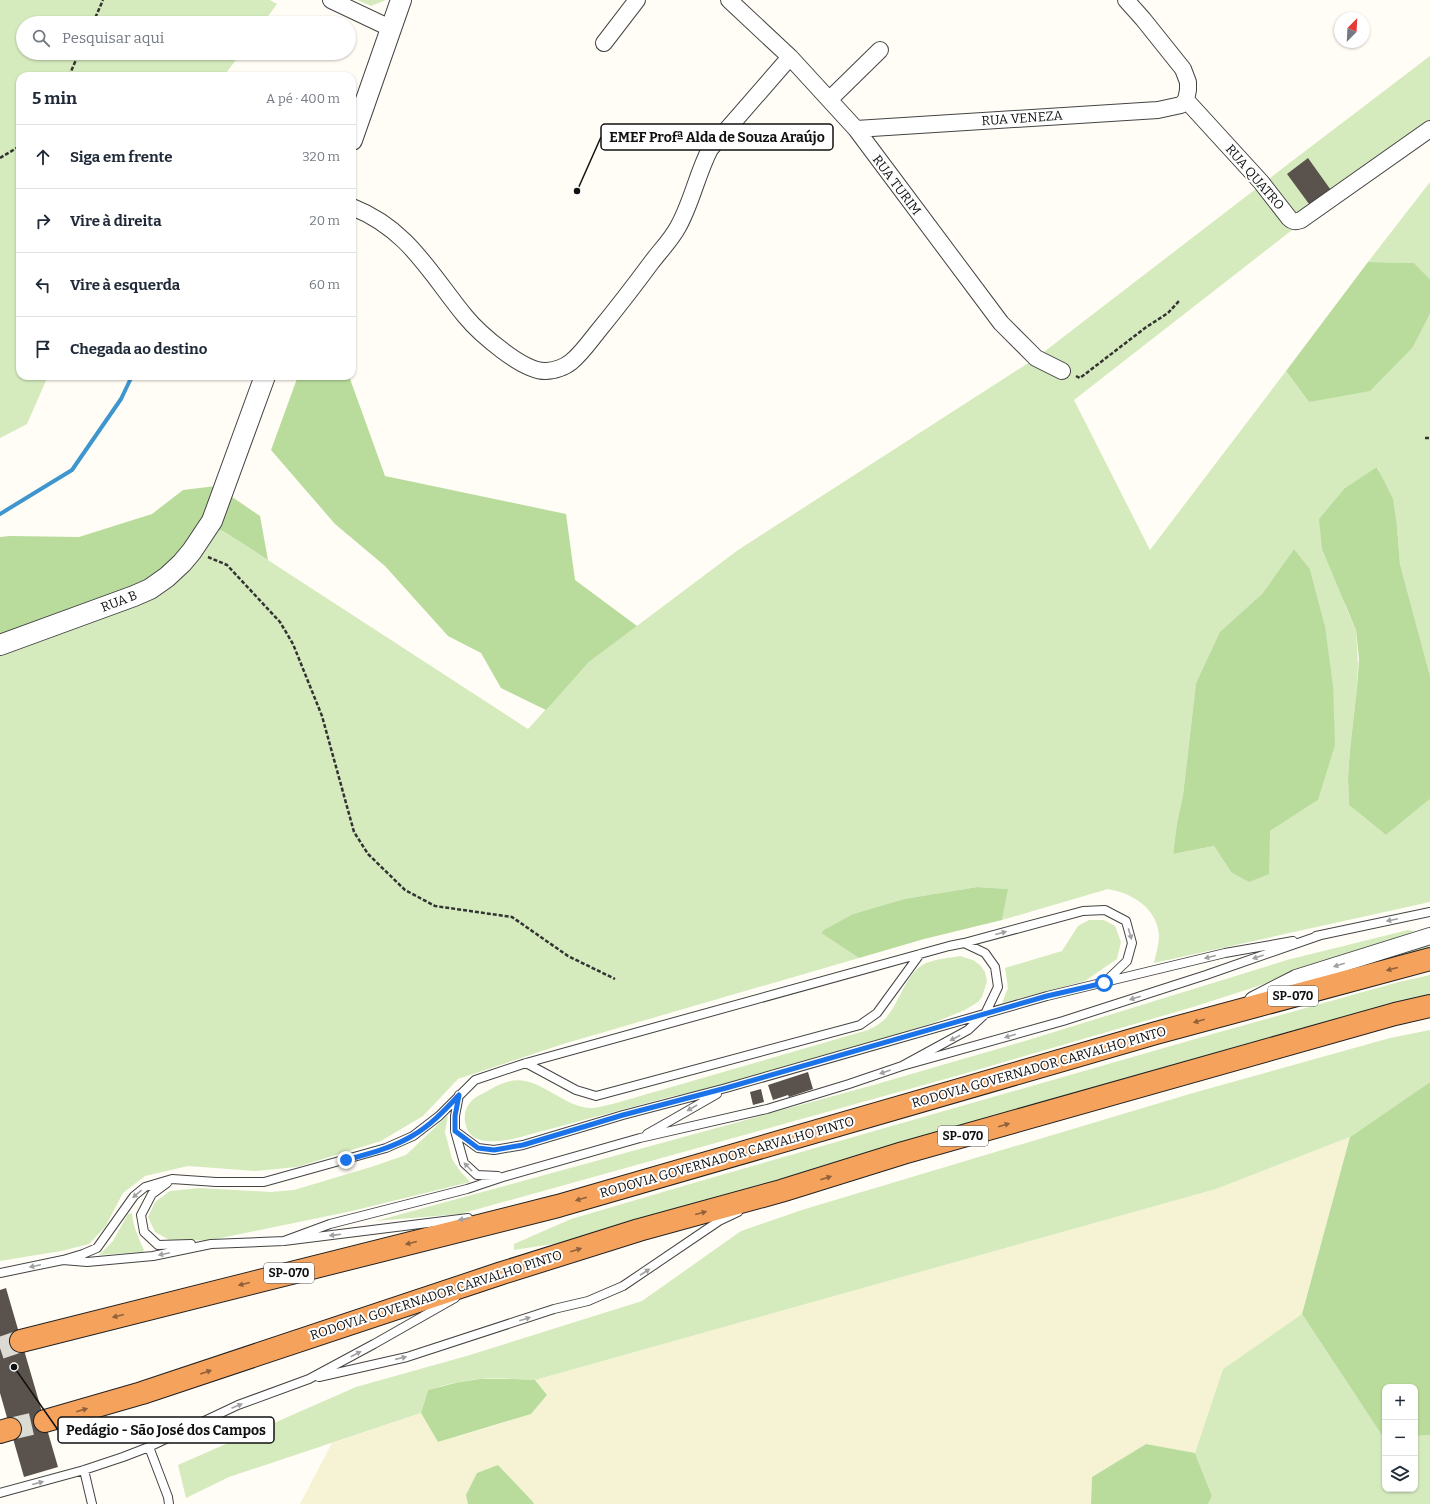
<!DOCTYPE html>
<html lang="pt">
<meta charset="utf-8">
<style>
body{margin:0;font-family:Bitter,serif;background:#f6f6f7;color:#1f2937}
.controls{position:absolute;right:12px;bottom:12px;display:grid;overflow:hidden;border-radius:8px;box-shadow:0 1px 3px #0004}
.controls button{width:36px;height:36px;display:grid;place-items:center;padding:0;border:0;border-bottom:1px solid #e0e1e3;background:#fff;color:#1f2937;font:20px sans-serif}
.compass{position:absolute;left:1334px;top:12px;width:36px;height:36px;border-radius:50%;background:#fff;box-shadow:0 1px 3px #0004;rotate:24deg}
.stop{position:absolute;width:12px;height:12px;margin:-9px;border:3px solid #1a73e8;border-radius:50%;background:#fff}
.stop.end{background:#1a73e8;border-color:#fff;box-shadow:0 1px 4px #0008}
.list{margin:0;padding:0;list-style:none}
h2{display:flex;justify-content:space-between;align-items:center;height:52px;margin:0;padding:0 16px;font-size:17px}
h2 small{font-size:13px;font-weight:400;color:#747a83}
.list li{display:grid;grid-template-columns:26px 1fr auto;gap:12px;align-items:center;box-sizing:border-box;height:64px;padding:0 16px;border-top:1px solid #e0e1e3}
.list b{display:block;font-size:15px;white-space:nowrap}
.list em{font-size:13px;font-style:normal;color:#747a83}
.icon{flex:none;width:22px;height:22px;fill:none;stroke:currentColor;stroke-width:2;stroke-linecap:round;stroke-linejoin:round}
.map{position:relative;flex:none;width:1430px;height:1504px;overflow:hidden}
.search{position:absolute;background:#fff;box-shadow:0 1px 3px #0004;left:16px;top:16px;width:340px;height:44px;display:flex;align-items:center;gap:10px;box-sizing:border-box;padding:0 14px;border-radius:22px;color:#747a83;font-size:15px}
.panel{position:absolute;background:#fff;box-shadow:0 1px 3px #0004;left:16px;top:72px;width:340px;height:308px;border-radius:12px}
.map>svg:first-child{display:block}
.farmland{fill:#f6f3d4}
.green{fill:#d5ebbd;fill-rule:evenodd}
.forest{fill:#b9dc9c}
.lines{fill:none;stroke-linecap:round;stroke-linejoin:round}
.stream{stroke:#3f96cf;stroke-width:4}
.building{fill:#5a524d}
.motorway-tunnel{stroke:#dbdad3;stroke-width:22;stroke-dasharray:22 11;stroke-linecap:butt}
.service-casing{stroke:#444;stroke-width:10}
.minor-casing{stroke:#444;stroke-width:18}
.tertiary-casing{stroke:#444;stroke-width:22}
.motorway-casing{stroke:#222;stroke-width:24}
.path{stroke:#333;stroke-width:2.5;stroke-dasharray:4 2;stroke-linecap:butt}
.service{stroke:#fff;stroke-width:8}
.minor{stroke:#fff;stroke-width:16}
.tertiary{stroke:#fff;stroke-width:20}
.motorway{stroke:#f5a25d;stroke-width:22}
.oneway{fill:#a0a0a0}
.oneway2{fill:#8e613b}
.route{stroke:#1a73e8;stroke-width:5}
.labels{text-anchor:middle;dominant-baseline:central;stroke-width:4;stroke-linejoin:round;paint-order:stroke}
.shield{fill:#fff;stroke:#585858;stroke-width:1}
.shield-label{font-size:12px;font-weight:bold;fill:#111}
.street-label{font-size:13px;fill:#111;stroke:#fff}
.leader{fill:none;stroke:#111;stroke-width:1.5}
.callout-dot{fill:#111;stroke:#fff;stroke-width:1.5}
.callout{fill:#fff;stroke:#111;stroke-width:1.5}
.callout-label{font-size:14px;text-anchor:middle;font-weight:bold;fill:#111}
</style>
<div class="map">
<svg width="1430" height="1504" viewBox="0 0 1430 1504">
<rect width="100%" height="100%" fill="#fffdf5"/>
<path class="farmland" d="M 1350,1137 L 1302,1314 L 1223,1369 L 1195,1453 L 1146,1444 L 1092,1477 L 1091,1504 L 300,1504 L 332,1443 L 421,1413 L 438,1442 L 493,1426 L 531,1414 L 547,1395 L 535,1380 L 1216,1189 Z"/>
<path class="green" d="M 0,0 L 270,0 L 277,4 L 263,23 L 23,23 L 23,53 L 241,53 L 224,76 L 20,76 L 20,376 L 48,376 L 27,424 L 0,438 Z
M 357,0 L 386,0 L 371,6 Z
M 1430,56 L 1430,129 L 1369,170 L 1074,400 L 1150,550 L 1286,371 L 1309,402 L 1413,347 L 1430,314 L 1430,676 L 1400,564 L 1397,527 L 1378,467 L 1345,488 L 1345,605 L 1356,630 L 1358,664 L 1357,688 L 1350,749 L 1348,778 L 1349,805 L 1386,835 L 1430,799 L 1430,902 L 1154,963 C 1156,954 1159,944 1159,935 C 1157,908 1132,893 1108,889 L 1002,920 L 1007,889 L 977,887 L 904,899 L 853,914 L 821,933 L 859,958 L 563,1044 L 458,1079 L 423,1116 L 381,1141 L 297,1167 L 255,1171 L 188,1166 L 145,1176 L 123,1193 L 105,1227 L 89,1244 L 61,1251 L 0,1261 L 0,645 L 208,527 L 223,531 L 528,729 L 589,662 L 738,550 L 1036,358 L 1279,171 ZM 1294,549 L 1310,569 L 1324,622 L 1333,685 L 1318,800 L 1270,831 L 1231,872 L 1214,846 L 1173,854 L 1177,823 L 1183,795 L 1196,683 L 1220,633 L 1262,594 Z
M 1430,182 L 1430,279 L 1414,263 L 1368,262 Z
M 1089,920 L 1104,920 L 1115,926 L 1121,942 L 1117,959 L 1085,981 L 1002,1003 L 1008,988 L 1005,968 L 1062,951 L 1078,926 Z
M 1408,930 L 1414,931 L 1354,955 L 1193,1007 L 956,1076 L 460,1214 L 376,1221 L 870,1086 L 1025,1041 L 1287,960 Z
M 1430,945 L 1430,950 L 1377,962 Z
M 960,956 L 973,960 L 980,965 L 985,972 L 987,981 L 982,997 L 978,1002 L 965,1010 L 933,1023 L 874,1042 L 718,1087 L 673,1096 L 513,1139 C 495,1142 469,1146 465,1122 C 463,1109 470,1099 482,1094 C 490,1090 498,1084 507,1082 C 534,1073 558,1102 583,1107 C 594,1110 606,1105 616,1103 L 868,1030 C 875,1027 881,1023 886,1018 C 900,1002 906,972 926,963 C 937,959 948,958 960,956 Z
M 1430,975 L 1430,1002 L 585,1239 L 514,1250 L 514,1244 L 571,1219 L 697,1182 L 1216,1033 L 1399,982 Z
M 1430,1030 L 1430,1082 L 1350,1137 L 1216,1189 L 535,1380 C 517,1379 499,1378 481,1379 C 463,1380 445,1385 428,1390 L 421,1413 L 229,1477 L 186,1498 L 178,1465 L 356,1387 L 470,1355 L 642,1301 L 741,1231 L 805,1209 L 1193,1093 L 1390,1038 Z
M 448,1115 L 445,1132 L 452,1159 L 460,1171 L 470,1182 L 352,1211 L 211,1240 L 171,1241 L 155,1232 L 148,1217 L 155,1202 L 170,1191 L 200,1188 L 271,1192 L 294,1190 L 371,1167 L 406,1155 Z
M 132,1213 C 133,1226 138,1237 144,1250 L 143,1252 L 99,1255 L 113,1241 L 128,1214 Z
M 1302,1314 L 1385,1440 L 1385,1489 L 1415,1489 L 1415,1436 L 1430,1435 L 1430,1504 L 1208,1504 L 1212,1496 L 1195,1453 L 1223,1369 Z"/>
<path class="forest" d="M 1368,262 L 1414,263 L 1430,279 L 1430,314 L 1413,347 L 1370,391 L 1309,402 L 1286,371 Z
M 298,376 L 349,376 L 385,476 L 566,514 L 575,580 L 637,626 L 589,662 L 546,710 L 501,688 L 481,653 L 448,636 L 385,566 L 335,524 L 271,450 Z
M 1377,467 L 1393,499 L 1397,527 L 1400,564 L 1430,676 L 1430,799 L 1386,835 L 1349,805 L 1348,778 L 1350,749 L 1357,688 L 1359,659 L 1356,630 L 1322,549 L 1319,519 L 1345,488 Z
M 216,486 L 260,516 L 268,560 L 223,531 L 208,527 L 167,577 L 46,620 L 0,634 L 0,537 L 10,536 L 79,537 L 152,514 L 183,490 Z
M 1294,549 L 1310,569 L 1325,626 L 1333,685 L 1335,745 L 1318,800 L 1270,831 L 1269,874 L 1249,882 L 1231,872 L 1214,846 L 1173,854 L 1177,823 L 1183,795 L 1196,683 L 1220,632 L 1262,594 Z
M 977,887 L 1008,889 L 1002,920 L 924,939 L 859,958 L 821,933 L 824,930 L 853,914 L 904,899 Z
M 1430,1082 L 1430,1435 L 1415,1436 L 1415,1387 L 1385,1387 L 1385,1440 L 1302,1314 L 1350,1137 Z
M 480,1379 L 514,1379 L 535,1380 L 547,1395 L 531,1414 L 438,1442 L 421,1413 L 428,1390 L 459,1382 Z
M 1146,1444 L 1195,1453 L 1212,1496 L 1208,1504 L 1091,1504 L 1092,1477 Z
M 498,1465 L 532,1501 L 534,1504 L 468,1504 L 466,1495 L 477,1473 Z"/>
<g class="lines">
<path class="stream" d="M 0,514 L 72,470 L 121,399 L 132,376"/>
</g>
<path class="building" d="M 1308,158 L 1333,193 L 1312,208 L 1287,174 Z
M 808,1072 L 813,1089 L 789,1097 L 788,1095 L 773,1100 L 768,1085 Z
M 761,1089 L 764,1102 L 753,1105 L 750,1092 Z
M 6,1288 L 58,1467 L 24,1477 L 0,1393 L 0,1290 Z"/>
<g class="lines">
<path class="motorway-tunnel" d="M 0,1348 L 21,1341
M 10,1429 L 45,1421"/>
<defs>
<path id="service" d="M 1316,936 L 1430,912
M 964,943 L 1083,911 L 1105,910 L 1126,921 L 1132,943 L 1127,961 L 1105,982
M 526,1063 L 576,1090 L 596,1096 L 860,1025 L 877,1013 L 920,954
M 459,1095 L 455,1116 L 455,1131 L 464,1163 L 477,1175 L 498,1176
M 455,1131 L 478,1148 L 494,1150 L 523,1145 L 623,1115 L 726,1088 L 1047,996 L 1225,953 L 1293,941
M 647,1134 L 717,1094
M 167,1183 L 152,1194 L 141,1215 L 144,1232 L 158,1245 L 191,1244
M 284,1241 L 330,1224 L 467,1189 L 503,1177 L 640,1138 L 767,1109 L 849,1084 L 902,1066 L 1063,1021 L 1206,975 L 1321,935
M 63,1260 L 83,1254 L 97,1248 L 134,1196 L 145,1187 L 172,1179 L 216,1182 L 264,1182 L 386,1148 L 413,1136 L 439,1116 L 475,1080 L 526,1063 L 949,946 L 964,943 L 985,953 L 995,967 L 998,987 L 985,1014 L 968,1030 L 902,1066
M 0,1273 L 63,1260 L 87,1262 L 153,1256 L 211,1244 L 284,1241 L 468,1218
M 319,1377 L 407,1357 L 554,1309 L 588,1301 L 623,1286 L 719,1221 L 738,1212
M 149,1447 L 168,1497 L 169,1504
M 84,1470 L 92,1504
M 0,1493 L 84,1470 L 123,1457 L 149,1447 L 238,1405 L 309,1379 L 374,1344 L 455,1298"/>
<path id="minor" d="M 331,0 L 390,28
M 729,0 L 790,57 L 856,129 L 1001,323 L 1036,358 L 1062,371
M 1126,0 L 1143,19 L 1183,69 L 1188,82 L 1188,90 L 1186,100
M 604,43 L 637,0
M 830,99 L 880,50
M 1186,100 L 1261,182 L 1289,218 C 1293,222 1296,222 1301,220 L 1430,129
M 856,129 L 1158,110 L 1181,105 L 1186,100
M 352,207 C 408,229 429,272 465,316 C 479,333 523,372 546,371 C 554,371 565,367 571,362 C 582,353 590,341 599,330 C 617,308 634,286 651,263 C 660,251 671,240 678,227 C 692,202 697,174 710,149 L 790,57
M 1253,1000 L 1296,978 L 1430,936"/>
<path id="tertiary" d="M 352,140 L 401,0
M 0,645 L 134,596 L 150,589 L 167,577 L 182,563 L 192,551 L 212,521 L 265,376"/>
<path id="motorway" d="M 21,1341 L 558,1206 L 1156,1033 L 1430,959
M 45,1421 L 142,1393 L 499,1274 L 639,1230 L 781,1191 L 903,1153 L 1395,1014 L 1430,1006
M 0,1432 L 10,1429"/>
</defs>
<use href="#service" class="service-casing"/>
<use href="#minor" class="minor-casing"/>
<use href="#tertiary" class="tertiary-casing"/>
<use href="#motorway" class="motorway-casing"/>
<path class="path" d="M 93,23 L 103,0
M 69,76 L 79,53
M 0,158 L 20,146
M 1076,376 L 1080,378 L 1145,328 L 1168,313 L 1179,301
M 1425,438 L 1430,438
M 208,557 L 227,565 L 280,622 L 293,644 L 322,716 L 354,832 L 368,854 L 405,890 L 435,906 L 512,917 L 568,956 L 615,979"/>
<use href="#service" class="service"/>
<use href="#minor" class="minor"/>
<use href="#tertiary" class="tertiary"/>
<use href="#motorway" class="motorway"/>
</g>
<defs><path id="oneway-solid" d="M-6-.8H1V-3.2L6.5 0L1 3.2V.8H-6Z"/></defs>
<g class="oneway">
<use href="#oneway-solid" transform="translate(1392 920) rotate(168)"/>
<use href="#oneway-solid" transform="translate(1001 933) rotate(-15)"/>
<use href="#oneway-solid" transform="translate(1130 934) rotate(74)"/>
<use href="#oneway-solid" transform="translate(1210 957) rotate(166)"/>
<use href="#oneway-solid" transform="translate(1258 957) rotate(161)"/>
<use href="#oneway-solid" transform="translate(1339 965) rotate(163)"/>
<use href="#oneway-solid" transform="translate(1135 998) rotate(162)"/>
<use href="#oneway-solid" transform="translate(1010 1036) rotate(164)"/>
<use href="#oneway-solid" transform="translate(955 1038) rotate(152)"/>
<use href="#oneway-solid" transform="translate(885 1072) rotate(161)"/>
<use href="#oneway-solid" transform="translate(692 1108) rotate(150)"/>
<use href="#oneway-solid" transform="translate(468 1167) rotate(-134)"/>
<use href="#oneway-solid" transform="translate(137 1194) rotate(139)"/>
<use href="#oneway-solid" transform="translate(464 1219) rotate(172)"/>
<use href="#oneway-solid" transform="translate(335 1235) rotate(173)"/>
<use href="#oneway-solid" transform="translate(164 1254) rotate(168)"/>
<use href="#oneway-solid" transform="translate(35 1266) rotate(168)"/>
<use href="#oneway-solid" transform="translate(645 1272) rotate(-33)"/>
<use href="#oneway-solid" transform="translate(525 1319) rotate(-18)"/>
<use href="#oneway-solid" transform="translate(356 1354) rotate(-28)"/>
<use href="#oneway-solid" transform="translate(401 1358) rotate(-13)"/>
<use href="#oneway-solid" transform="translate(237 1406) rotate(-23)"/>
<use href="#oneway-solid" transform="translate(38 1483) rotate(-15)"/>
</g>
<g class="oneway2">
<use href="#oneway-solid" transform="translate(1392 969) rotate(165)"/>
<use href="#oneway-solid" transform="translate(1199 1021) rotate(164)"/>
<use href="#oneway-solid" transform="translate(1004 1125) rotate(-16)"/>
<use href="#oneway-solid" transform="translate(826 1178) rotate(-17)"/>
<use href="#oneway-solid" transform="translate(581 1199) rotate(164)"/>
<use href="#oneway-solid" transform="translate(701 1213) rotate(-15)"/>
<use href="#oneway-solid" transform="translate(411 1243) rotate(166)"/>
<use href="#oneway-solid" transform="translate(576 1250) rotate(-17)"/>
<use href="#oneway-solid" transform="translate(244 1284) rotate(166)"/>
<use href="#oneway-solid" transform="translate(118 1316) rotate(166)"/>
<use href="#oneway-solid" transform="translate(206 1372) rotate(-19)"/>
<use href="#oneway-solid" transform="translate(82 1410) rotate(-16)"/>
</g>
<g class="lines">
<path class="route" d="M 346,1160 C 368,1154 392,1148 412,1136 C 430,1126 445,1110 459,1095 L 455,1116 L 455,1131 L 478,1148 L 494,1150 L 523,1145 L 623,1115 L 726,1088 L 1047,996 L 1104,983"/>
</g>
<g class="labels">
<g class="shield">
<rect x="1268" y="986" width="50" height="20" rx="3"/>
<rect x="938" y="1126" width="50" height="20" rx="3"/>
<rect x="264" y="1263" width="50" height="20" rx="3"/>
</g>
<g class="shield-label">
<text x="1293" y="996">SP-070</text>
<text x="963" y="1136">SP-070</text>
<text x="289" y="1273">SP-070</text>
</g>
<g class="street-label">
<text transform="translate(1022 118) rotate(-4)">RUA VENEZA</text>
<text transform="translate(1255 177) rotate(49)">RUA QUATRO</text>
<text transform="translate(897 185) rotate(53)">RUA TURIM</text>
<text transform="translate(119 601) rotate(-21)">RUA B</text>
<text transform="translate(1039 1067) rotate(-16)">RODOVIA GOVERNADOR CARVALHO PINTO</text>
<text transform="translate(727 1157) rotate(-16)">RODOVIA GOVERNADOR CARVALHO PINTO</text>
<text transform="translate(436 1295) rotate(-18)">RODOVIA GOVERNADOR CARVALHO PINTO</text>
</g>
</g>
<path class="leader" d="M577 191L601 137M14 1367L58 1430"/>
<g class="callout-dot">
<circle cx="577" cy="191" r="4"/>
<circle cx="14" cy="1367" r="4"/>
</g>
<g class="callout">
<rect x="601" y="124" width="232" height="26" rx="4"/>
<rect x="58" y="1417" width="216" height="26" rx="4"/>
</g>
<g class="callout-label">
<text x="717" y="142">EMEF Profª Alda de Souza Araújo</text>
<text x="166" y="1435">Pedágio - São José dos Campos</text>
</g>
</svg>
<div class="controls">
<button>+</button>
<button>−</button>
<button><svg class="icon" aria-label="layers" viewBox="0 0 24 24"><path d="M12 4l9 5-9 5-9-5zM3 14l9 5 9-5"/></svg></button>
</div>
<svg class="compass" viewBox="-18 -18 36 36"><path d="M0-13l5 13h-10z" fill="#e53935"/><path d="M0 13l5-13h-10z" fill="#747a83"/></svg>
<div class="stop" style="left:1104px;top:983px"></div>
<div class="stop end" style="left:346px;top:1160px"></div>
<div class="search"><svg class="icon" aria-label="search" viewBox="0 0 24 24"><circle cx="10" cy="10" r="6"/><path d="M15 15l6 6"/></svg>Pesquisar aqui</div>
<section class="panel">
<h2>5 min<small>A pé · 400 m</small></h2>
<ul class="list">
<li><svg class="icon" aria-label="ahead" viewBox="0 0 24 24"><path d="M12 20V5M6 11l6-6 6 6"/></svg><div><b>Siga em frente</b></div><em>320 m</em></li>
<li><svg class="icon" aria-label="right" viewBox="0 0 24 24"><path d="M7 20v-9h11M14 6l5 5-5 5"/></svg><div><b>Vire à direita</b></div><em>20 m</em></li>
<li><svg class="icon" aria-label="left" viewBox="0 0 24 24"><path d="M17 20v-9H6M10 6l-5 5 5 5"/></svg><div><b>Vire à esquerda</b></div><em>60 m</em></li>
<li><svg class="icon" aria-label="arrive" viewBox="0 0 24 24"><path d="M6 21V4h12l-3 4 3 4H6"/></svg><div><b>Chegada ao destino</b></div></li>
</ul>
</section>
</div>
